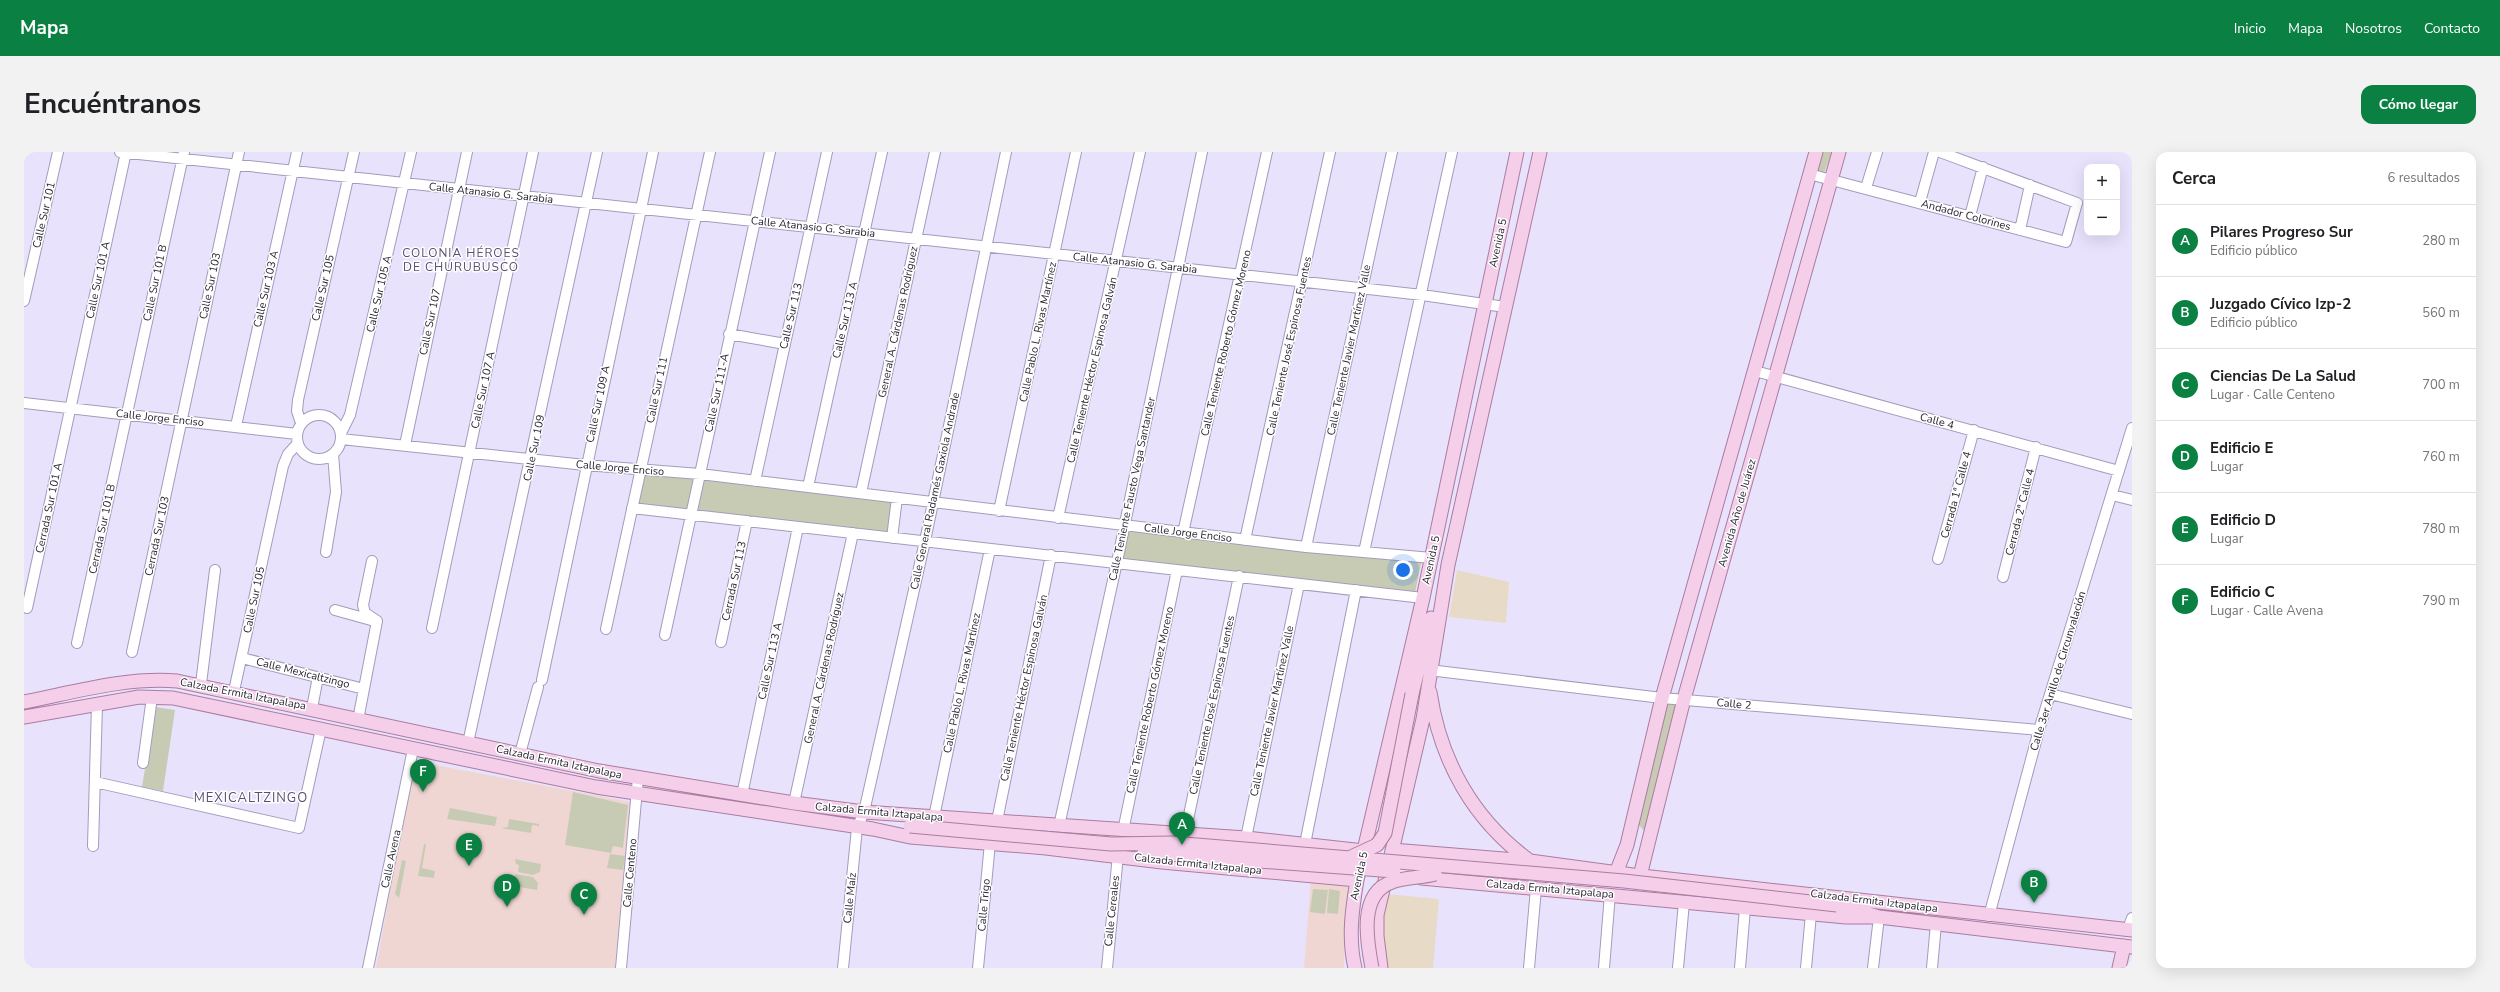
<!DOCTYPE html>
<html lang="es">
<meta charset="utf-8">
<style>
body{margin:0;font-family:"Nunito Sans",sans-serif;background:#f2f2f2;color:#202124}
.controls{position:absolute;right:12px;top:12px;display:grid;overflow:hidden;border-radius:8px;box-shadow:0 4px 16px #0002}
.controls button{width:36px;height:36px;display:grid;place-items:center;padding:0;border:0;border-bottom:1px solid #e0e0e0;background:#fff;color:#202124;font:20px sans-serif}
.you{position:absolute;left:1379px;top:418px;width:14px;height:14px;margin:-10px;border:3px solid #fff;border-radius:50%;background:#1a73e8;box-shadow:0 0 0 6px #1a73e833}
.badge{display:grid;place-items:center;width:26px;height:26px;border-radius:50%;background:#0b8043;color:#fff;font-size:13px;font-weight:700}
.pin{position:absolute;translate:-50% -33px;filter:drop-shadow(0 1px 2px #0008)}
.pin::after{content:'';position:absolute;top:21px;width:14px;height:12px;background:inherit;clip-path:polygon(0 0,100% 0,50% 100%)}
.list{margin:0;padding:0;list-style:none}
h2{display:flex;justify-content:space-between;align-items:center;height:52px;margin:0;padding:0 16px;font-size:17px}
h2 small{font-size:13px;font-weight:400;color:#757577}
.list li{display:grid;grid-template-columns:26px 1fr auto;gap:12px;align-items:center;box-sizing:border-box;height:72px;padding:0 16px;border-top:1px solid #e0e0e0}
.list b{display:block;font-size:15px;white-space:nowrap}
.list p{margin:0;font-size:13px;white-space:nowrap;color:#757577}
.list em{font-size:13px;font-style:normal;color:#757577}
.map{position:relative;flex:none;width:2108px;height:816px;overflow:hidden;border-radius:12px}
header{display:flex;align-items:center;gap:24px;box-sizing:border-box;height:56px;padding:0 20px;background:#0b8043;color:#fff}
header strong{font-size:19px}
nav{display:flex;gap:22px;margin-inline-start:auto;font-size:14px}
.intro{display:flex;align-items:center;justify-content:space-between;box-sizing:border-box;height:96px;padding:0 24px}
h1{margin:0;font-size:28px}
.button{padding:10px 18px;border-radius:12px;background:#0b8043;color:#fff;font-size:14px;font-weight:700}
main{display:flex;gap:24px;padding:0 24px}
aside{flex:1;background:#fff;border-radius:12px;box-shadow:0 4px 16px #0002}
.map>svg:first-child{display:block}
.commercial{fill:#e7dbc7}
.education{fill:#f0d6d3}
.green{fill:#c8cbb4}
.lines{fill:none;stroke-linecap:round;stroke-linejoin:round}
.minor-casing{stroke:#a49bbb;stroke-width:12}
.major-casing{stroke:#a97da0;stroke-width:15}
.minor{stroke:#fff;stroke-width:10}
.major{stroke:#f5cee9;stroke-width:13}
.major-bridge-casing{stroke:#a97da0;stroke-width:15;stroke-linecap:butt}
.major-bridge{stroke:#f5cee9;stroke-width:13}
.labels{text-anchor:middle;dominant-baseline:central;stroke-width:3;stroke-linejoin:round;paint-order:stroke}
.street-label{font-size:11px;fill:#282532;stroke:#fff}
.neighbourhood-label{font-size:12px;letter-spacing:1px;fill:#58506d;stroke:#fff}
.quarter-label{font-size:13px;letter-spacing:1px;fill:#58506d;stroke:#fff}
</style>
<header>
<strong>Mapa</strong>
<nav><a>Inicio</a><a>Mapa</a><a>Nosotros</a><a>Contacto</a></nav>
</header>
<div class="intro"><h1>Encuéntranos</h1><a class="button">Cómo llegar</a></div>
<main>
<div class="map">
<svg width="2108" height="816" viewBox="0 0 2108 816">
<rect width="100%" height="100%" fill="#e9e2fd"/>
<path class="commercial" d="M 1433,418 L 1485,430 L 1482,471 L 1425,465 Z
M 1363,742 L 1415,747 L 1409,816 L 1362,816 L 1356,786 Z"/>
<path class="education" d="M 390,609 L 607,650 L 591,816 L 352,816 Z
M 1287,727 L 1321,730 L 1326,735 L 1321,771 L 1320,816 L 1280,816 Z"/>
<path class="green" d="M 1795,0 L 1808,0 L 1800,21 L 1793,19 Z
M 617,322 L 676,322 L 871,349 L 866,381 L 612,353 Z
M 1104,378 L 1398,407 L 1391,441 L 1098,410 Z
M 1640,550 L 1657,552 L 1624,683 L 1613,671 Z
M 131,555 L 151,558 L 139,639 L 118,635 Z
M 549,640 L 604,653 L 599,696 L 589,694 L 587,701 L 541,693 Z
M 426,656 L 473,665 L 471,674 L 423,667 Z
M 485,667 L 515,672 L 515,674 L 508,673 L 507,681 L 477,676 L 484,675 Z
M 400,692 L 402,692 L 398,716 L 411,719 L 410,726 L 394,724 Z
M 586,702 L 601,704 L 599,718 L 583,716 Z
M 491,707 L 517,712 L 516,720 L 509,723 L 494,720 L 495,713 L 492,712 Z
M 378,708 L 382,709 L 375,746 L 371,742 Z
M 491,722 L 509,725 L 514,731 L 513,738 L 489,734 Z
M 1289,737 L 1304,738 L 1301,762 L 1286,760 Z
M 1305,737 L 1316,739 L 1314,762 L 1303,761 Z"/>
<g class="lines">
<defs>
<path id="minor" d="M 96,0 L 1031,102 L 1398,143 L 1481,155
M 1785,22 L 2042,90 L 2053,51 L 1916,0
M 1842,36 L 1853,0
M 1896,50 L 1910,0
M 1946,64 L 1959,15
M 1996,78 L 2006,33
M 0,149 L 34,0
M 705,182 L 761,192
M 1731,219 L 2095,319
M 0,251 L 273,282
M273 285a22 22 0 1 1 44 0a22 22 0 1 1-44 0Z
M 277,271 L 273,259 L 274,248 L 330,0
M 212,274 L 273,0
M 317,281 L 326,263 L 387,0
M 317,287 L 561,313 L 676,322 L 1282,395 L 1408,406
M 381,293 L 443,0
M 731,329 L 803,0
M 784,335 L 858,0
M 837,341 L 911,0
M 2088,343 L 2108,348
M 608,356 L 1399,446
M 975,359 L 1052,0
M 1034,366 L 1116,0
M 1159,381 L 1243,0
M 868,386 L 873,346
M 1221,388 L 1306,0
M 1282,395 L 1368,0
M 302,400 L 312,340 L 309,302
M 1340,400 L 1428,0
M 1914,407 L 1950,278
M 348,409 L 339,453 L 341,461 L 353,469
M 1979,425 L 2012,295
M 3,456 L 102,0
M 311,458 L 347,468
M 408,476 L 509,0
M 582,477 L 686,0
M 641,483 L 746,0
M 697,490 L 723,369
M 53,491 L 160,0
M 108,500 L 215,0
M 218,506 L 340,537
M 1405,518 L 1638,546 L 2015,578
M 518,528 L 629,0
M 177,532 L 191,418
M 210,539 L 259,314 L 264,302 L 274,291
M 2026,542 L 2108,562
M 288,556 L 294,525
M 334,568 L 353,469
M 444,591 L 573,0
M 496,602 L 514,535
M 119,611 L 128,545
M 71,630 L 275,676 L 297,577
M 718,643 L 774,375
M 770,651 L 829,381
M 910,665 L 966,397
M 973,669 L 1027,403
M 1035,674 L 1093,410 L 1178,0
M 1099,679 L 1153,418
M 1161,682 L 1215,424
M 1222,686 L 1275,432
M 1281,692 L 1332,438
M 69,694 L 73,552
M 1965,764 L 2015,578 L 2108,276
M 2104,777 L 2108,766
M 344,816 L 389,597
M 597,816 L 614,626
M 819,816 L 833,676 L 840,660 L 901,389 L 982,0
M 954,816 L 966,691
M 1083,816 L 1094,703
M 1505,816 L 1512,736
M 1580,816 L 1586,742
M 1654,816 L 1660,750
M 1716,816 L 1721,756
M 1782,816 L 1787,762
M 1849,816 L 1855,765
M 1908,816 L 1912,772"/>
<path id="major" d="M 1406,540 C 1416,608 1449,668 1506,709
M 1388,542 L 1407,466
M 0,550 C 51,540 102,525 153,529 L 575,619 L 770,651 L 840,660 L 1222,686 L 1340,699
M 0,565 L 115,545 L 149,546 L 572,635 L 849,677 L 886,685 L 1022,696 L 1138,710 L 1333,728
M 1368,698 L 1506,709 L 1609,723 L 2108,778
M 1592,721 L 1603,693 L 1638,546 L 1792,0
M 1616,724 L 1660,547 L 1815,0
M 1397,726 L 1822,765 L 1855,765
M 1813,753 L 1855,765 L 2108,795
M 1331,816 C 1324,786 1328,758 1333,728 L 1399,446 L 1493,0
M 1357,816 L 1353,784 L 1353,763 L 1399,567 L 1424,413 L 1516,0
M 2095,816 L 2100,794"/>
</defs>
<use href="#minor" class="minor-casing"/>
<use href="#major" class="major-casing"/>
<use href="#minor" class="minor"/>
<use href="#major" class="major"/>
<defs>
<path id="major-bridge" d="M 886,674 L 1087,692 L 1149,691 L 1600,729 L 1813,753
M 1120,697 L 1143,702 L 1370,719
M 1327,705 L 1353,693 L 1361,681 L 1388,542
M 1348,816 C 1343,790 1334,741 1368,730 C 1381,725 1397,726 1411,722"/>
</defs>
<use href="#major-bridge" class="major-bridge-casing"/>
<use href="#major-bridge" class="major-bridge"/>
</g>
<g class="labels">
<g class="street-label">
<text transform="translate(467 41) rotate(6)">Calle Atanasio G. Sarabia</text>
<text transform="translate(20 63) rotate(-77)">Calle Sur 101</text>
<text transform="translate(1942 63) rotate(15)">Andador Colorines</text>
<text transform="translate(789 75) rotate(6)">Calle Atanasio G. Sarabia</text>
<text transform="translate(1474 91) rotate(-78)">Avenida 5</text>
<text transform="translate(1111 111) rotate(6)">Calle Atanasio G. Sarabia</text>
<text transform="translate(74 128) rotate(-78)">Calle Sur 101 A</text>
<text transform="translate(131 131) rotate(-78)">Calle Sur 101 B</text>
<text transform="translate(186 134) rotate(-78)">Calle Sur 103</text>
<text transform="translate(299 136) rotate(-77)">Calle Sur 105</text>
<text transform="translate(242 137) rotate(-77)">Calle Sur 103 A</text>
<text transform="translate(355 142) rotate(-77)">Calle Sur 105 A</text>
<text transform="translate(767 164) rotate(-77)">Calle Sur 113</text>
<text transform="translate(821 168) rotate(-77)">Calle Sur 113 A</text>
<text transform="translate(406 170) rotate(-78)">Calle Sur 107</text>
<text transform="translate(874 170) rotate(-78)">General A. Cárdenas Rodríguez</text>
<text transform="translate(1014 180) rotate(-78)">Calle Pablo L. Rivas Martínez</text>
<text transform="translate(1202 191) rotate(-77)">Calle Teniente Roberto Gómez Moreno</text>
<text transform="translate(1265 194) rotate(-78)">Calle Teniente José Espinosa Fuentes</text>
<text transform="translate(1325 198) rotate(-78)">Calle Teniente Javier Martínez Valle</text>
<text transform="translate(1068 218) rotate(-77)">Calle Teniente Héctor Espinosa Galván</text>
<text transform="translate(459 238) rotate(-78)">Calle Sur 107 A</text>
<text transform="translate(633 238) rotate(-78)">Calle Sur 111</text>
<text transform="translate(693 241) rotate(-78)">Calle Sur 111-A</text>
<text transform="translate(574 252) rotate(-78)">Calle Sur 109 A</text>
<text transform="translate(136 266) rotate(6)">Calle Jorge Enciso</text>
<text transform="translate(1913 269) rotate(15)">Calle 4</text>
<text transform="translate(510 296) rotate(-78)">Calle Sur 109</text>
<text transform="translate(596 316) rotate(5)">Calle Jorge Enciso</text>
<text transform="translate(1108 337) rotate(-78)">Calle Teniente Fausto Vega Santander</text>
<text transform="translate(911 339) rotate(-78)">Calle General Radamés Gaxiola Andrade</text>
<text transform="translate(1932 343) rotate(-75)">Cerrada 1ª Calle 4</text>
<text transform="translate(25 356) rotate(-78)">Cerrada Sur 101 A</text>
<text transform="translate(1996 360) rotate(-76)">Cerrada 2ª Calle 4</text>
<text transform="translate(1713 361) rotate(-74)">Avenida Año de Juárez</text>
<text transform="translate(78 377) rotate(-78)">Cerrada Sur 101 B</text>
<text transform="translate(1164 381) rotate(7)">Calle Jorge Enciso</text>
<text transform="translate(133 384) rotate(-78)">Cerrada Sur 103</text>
<text transform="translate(1407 408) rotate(-78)">Avenida 5</text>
<text transform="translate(710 429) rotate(-78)">Cerrada Sur 113</text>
<text transform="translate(230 448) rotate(-78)">Calle Sur 105</text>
<text transform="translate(746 509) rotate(-78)">Calle Sur 113 A</text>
<text transform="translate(800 516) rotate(-78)">General A. Cárdenas Rodríguez</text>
<text transform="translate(2034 519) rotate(-73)">Calle 3er Anillo de Circunvalación</text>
<text transform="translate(279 521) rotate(14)">Calle Mexicaltzingo</text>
<text transform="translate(938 531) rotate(-78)">Calle Pablo L. Rivas Martínez</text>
<text transform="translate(1000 536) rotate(-78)">Calle Teniente Héctor Espinosa Galván</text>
<text transform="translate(219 542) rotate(11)">Calzada Ermita Iztapalapa</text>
<text transform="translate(1126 548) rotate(-78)">Calle Teniente Roberto Gómez Moreno</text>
<text transform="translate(1710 552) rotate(5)">Calle 2</text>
<text transform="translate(1188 553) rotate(-78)">Calle Teniente José Espinosa Fuentes</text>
<text transform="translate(1248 559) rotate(-78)">Calle Teniente Javier Martínez Valle</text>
<text transform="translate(535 610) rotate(12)">Calzada Ermita Iztapalapa</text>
<text transform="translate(855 660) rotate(5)">Calzada Ermita Iztapalapa</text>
<text transform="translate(367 707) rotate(-78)">Calle Avena</text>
<text transform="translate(1174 712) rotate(6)">Calzada Ermita Iztapalapa</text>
<text transform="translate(606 721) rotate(-85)">Calle Centeno</text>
<text transform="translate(1335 724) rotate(-78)">Avenida 5</text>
<text transform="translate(1526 737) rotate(5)">Calzada Ermita Iztapalapa</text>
<text transform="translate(826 746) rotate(-84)">Calle Maíz</text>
<text transform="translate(1850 749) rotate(7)">Calzada Ermita Iztapalapa</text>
<text transform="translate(960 753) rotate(-85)">Calle Trigo</text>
<text transform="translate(1088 759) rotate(-84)">Calle Cereales</text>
</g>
<g class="neighbourhood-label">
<text x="437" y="101">COLONIA HÉROES<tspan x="437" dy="14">DE CHURUBUSCO</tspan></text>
</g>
<g class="quarter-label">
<text x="227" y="646">MEXICALTZINGO</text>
</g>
</g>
</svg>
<div class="controls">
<button>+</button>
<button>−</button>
</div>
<div class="you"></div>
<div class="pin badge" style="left:1158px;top:693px">A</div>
<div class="pin badge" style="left:2010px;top:751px">B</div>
<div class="pin badge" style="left:560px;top:763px">C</div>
<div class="pin badge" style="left:483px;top:755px">D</div>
<div class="pin badge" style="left:445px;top:714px">E</div>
<div class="pin badge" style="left:399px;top:640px">F</div>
</div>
<aside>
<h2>Cerca<small>6 resultados</small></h2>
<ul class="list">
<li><span class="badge">A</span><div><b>Pilares Progreso Sur</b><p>Edificio público</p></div><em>280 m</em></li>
<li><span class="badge">B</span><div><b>Juzgado Cívico Izp-2</b><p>Edificio público</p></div><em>560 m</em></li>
<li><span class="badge">C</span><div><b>Ciencias De La Salud</b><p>Lugar · Calle Centeno</p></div><em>700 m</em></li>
<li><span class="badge">D</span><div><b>Edificio E</b><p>Lugar</p></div><em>760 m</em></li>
<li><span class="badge">E</span><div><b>Edificio D</b><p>Lugar</p></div><em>780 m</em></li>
<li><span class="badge">F</span><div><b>Edificio C</b><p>Lugar · Calle Avena</p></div><em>790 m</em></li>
</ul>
</aside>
</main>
